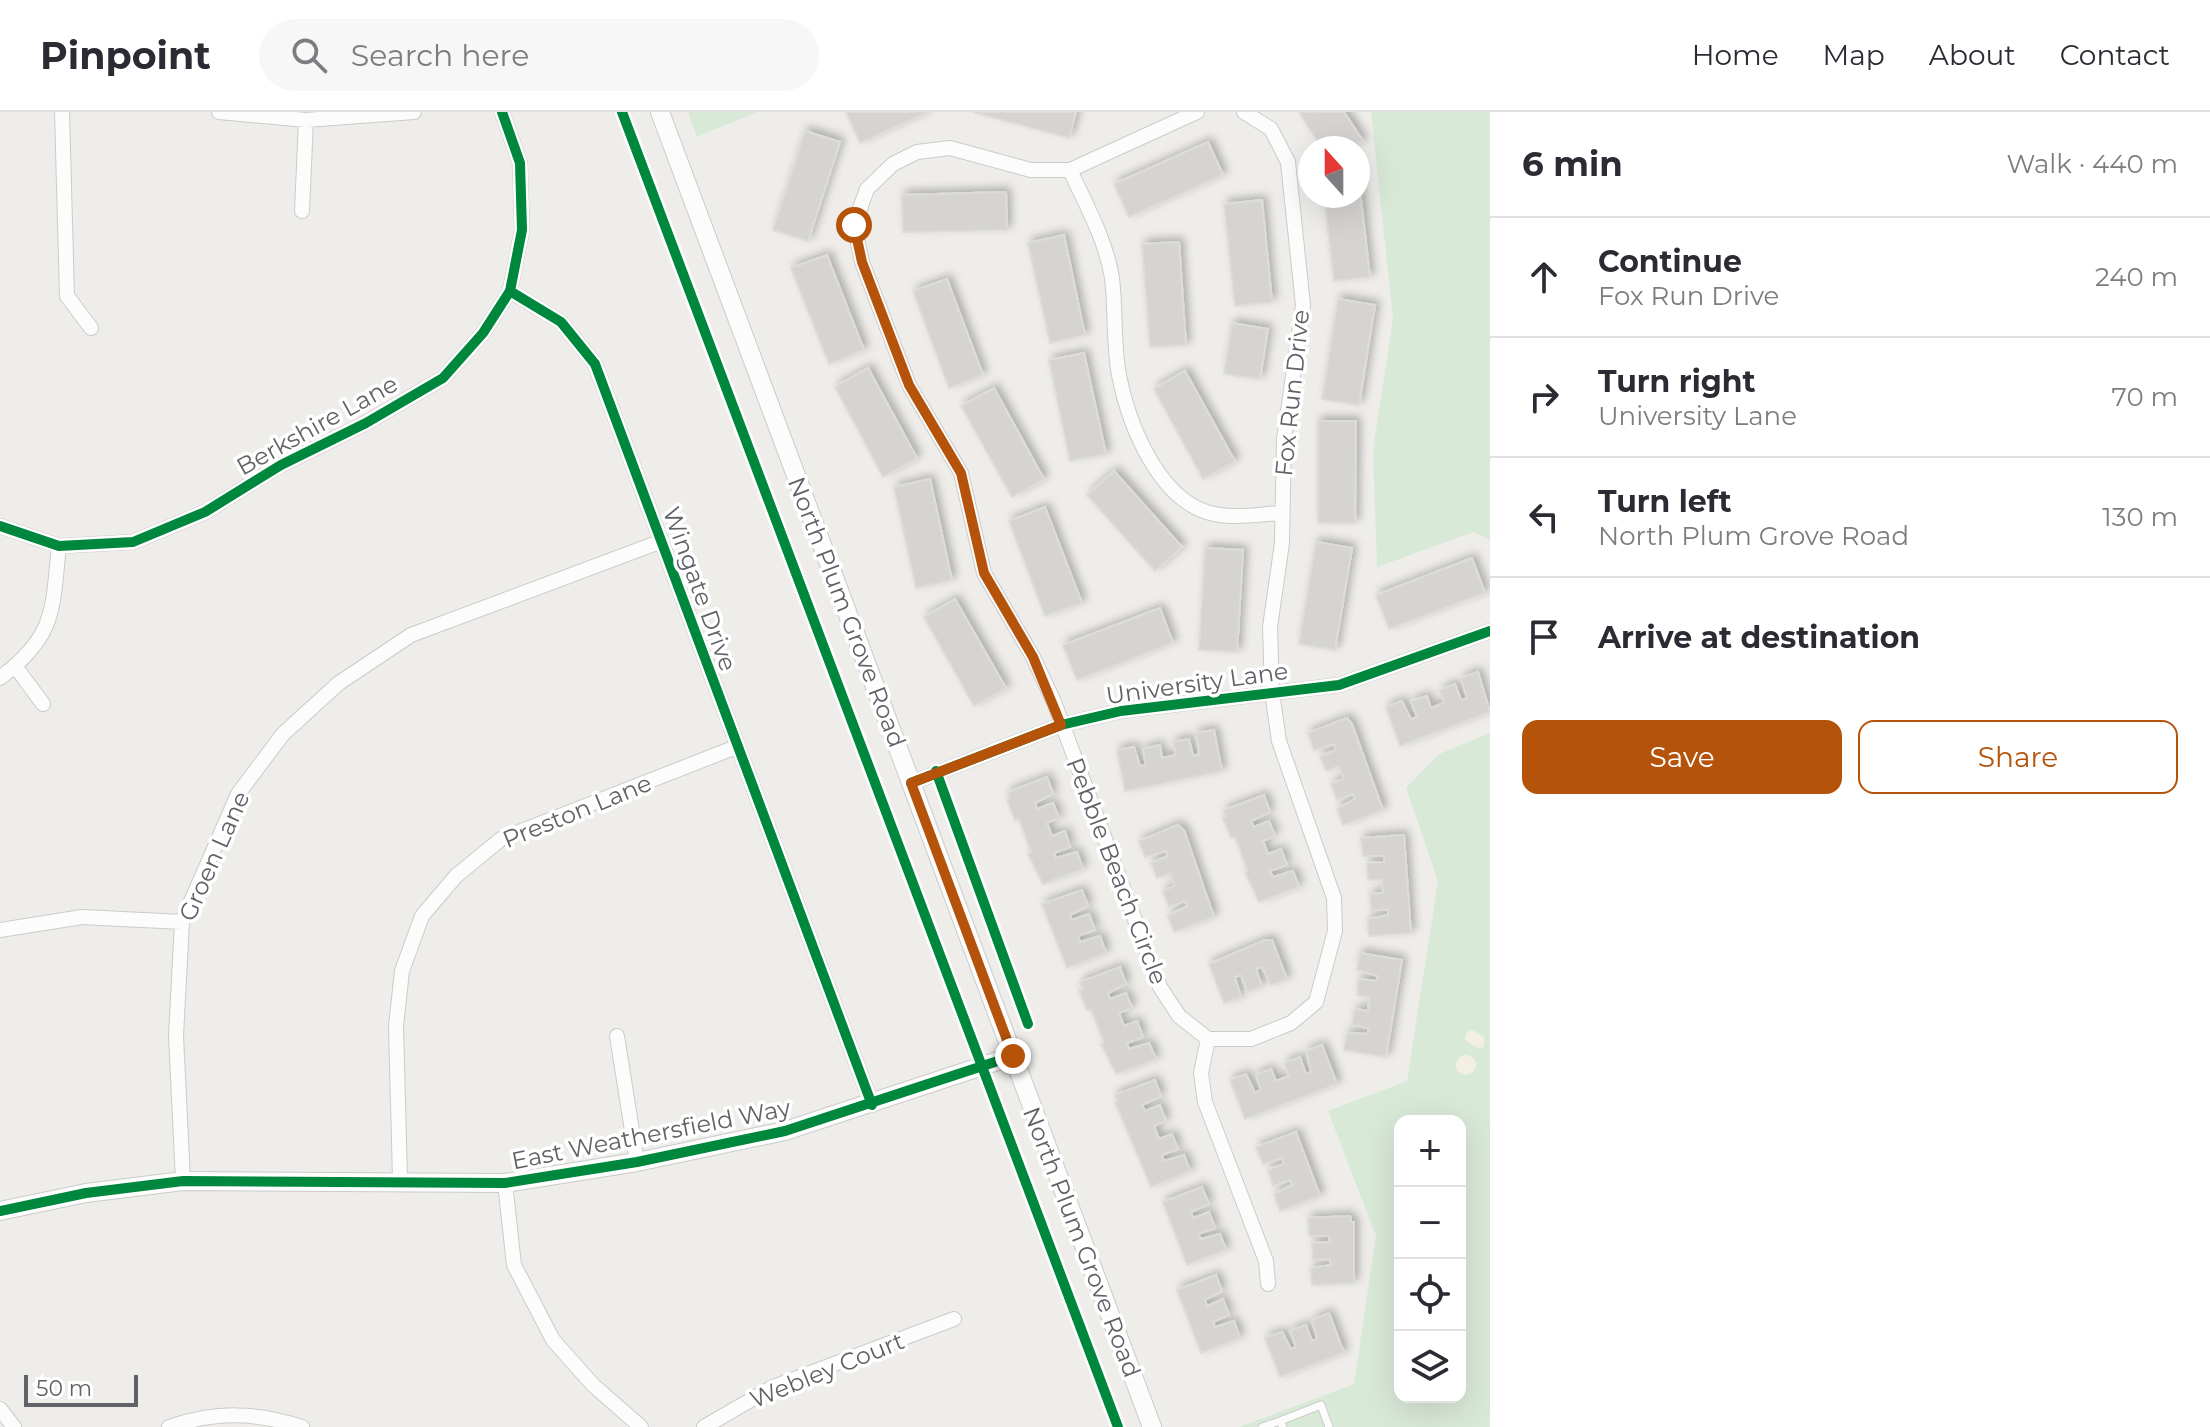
<!DOCTYPE html>
<meta charset="utf-8">
<style>
body{margin:0;font-family:Montserrat,sans-serif;background:#f7f7f7;color:#2b2b33}
.controls{position:absolute;right:24px;bottom:24px;display:grid;overflow:hidden;border-radius:16px;box-shadow:0 8px 32px #0002}
.controls button{width:72px;height:72px;display:grid;place-items:center;padding:0;border:0;border-bottom:2px solid #e1e1e2;background:#fff;color:#2b2b33;font:40px sans-serif}
.compass{position:absolute;left:1298px;top:24px;width:72px;height:72px;border-radius:50%;background:#fff;box-shadow:0 8px 32px #0002;rotate:339deg}
.scale{position:absolute;left:24px;bottom:20px;width:114px;box-sizing:border-box;padding-left:8px;border:4px solid #5f6266;border-top:0;font-size:22px;line-height:28px;white-space:nowrap;color:#5f6266;-webkit-text-stroke:6px #fff;paint-order:stroke}
.stop{position:absolute;width:24px;height:24px;margin:-18px;border:6px solid #b45309;border-radius:50%;background:#fff}
.stop.end{background:#b45309;border-color:#fff;box-shadow:0 2px 8px #0008}
.list{margin:0;padding:0;list-style:none}
h2{display:flex;justify-content:space-between;align-items:center;height:104px;margin:0;padding:0 32px;font-size:34px}
h2 small{font-size:26px;font-weight:400;color:#7c7c81}
.list li{display:grid;grid-template-columns:52px 1fr auto;gap:24px;align-items:center;box-sizing:border-box;height:120px;padding:0 32px;border-top:2px solid #e1e1e2}
.list b{display:block;font-size:30px;white-space:nowrap}
.list p{margin:0;font-size:26px;white-space:nowrap;color:#7c7c81}
.list em{font-size:26px;font-style:normal;color:#7c7c81}
.actions{display:flex;gap:16px;padding:24px 32px}
.actions a{flex:1;padding:18px 0;border:2px solid #b45309;border-radius:16px;text-align:center;font-size:28px;color:#b45309}
.actions .main{background:#b45309;color:#fff}
.icon{flex:none;width:44px;height:44px;fill:none;stroke:currentColor;stroke-width:2;stroke-linecap:round;stroke-linejoin:round}
.map{position:relative;flex:none;width:1490px;height:1315px;overflow:hidden}
header{display:flex;align-items:center;gap:48px;box-sizing:border-box;height:112px;padding:0 40px;background:#fff;border-bottom:2px solid #e1e1e2}
header strong{font-size:38px}
nav{display:flex;gap:44px;margin-inline-start:auto;font-size:28px}
.search{width:560px;height:72px;background:#f7f7f7;display:flex;align-items:center;gap:20px;box-sizing:border-box;padding:0 28px;border-radius:44px;color:#7c7c81;font-size:30px}
main{display:flex}
aside{flex:1;background:#fff}
.map>svg:first-child{display:block}
.green{fill:#d9e9d8;fill-rule:evenodd}
.sand{fill:#f4f0e1}
.building{fill:#d5d4d2;stroke:#dddcd9;stroke-width:2;filter:url(#shadow)}
.lines{fill:none;stroke-linecap:round;stroke-linejoin:round}
.lane-casing{stroke:#cbcbcb;stroke-width:9}
.street-casing{stroke:#cbcbcb;stroke-width:16}
.secondary-casing{stroke:#cbcbcb;stroke-width:20}
.lane{stroke:#fcfcfc;stroke-width:7}
.street{stroke:#fcfcfc;stroke-width:14}
.secondary{stroke:#fcfcfc;stroke-width:18}
.cycleway-casing{stroke:#fff;stroke-width:15}
.cycleway{stroke:#00873e;stroke-width:10}
.route{stroke:#b45309;stroke-width:10}
.labels{text-anchor:middle;dominant-baseline:central;stroke-width:7;stroke-linejoin:round;paint-order:stroke}
.street-label{font-size:24px;fill:#5f6266;stroke:#fff}
</style>
<header>
<strong>Pinpoint</strong>
<div class="search"><svg class="icon" aria-label="search" viewBox="0 0 24 24"><circle cx="10" cy="10" r="6"/><path d="M15 15l6 6"/></svg>Search here</div>
<nav><a>Home</a><a>Map</a><a>About</a><a>Contact</a></nav>
</header>
<main>
<div class="map">
<svg width="1490" height="1315" viewBox="0 0 1490 1315">
<defs>
<filter id="shadow"><feDropShadow dx="4" dy="-4" stdDeviation="4" flood-color="#0004"/></filter>
</defs>
<rect width="100%" height="100%" fill="#eeedea"/>
<path class="green" d="M 688,0 L 757,0 L 697,25 Z
M 1371,0 L 1490,0 L 1490,428 L 1474,420 L 1377,455 L 1373,338 L 1393,207 Z
M 1490,621 L 1490,1315 L 1239,1315 L 1354,1272 L 1376,1124 L 1328,999 L 1407,969 L 1438,769 L 1406,676 L 1439,642 ZM 1400,1009 L 1460,1009 L 1460,1285 L 1400,1285 Z"/>
<path class="sand" d="M 1472,918 L 1484,925 L 1484,935 L 1478,936 L 1465,928 L 1466,921 Z
M1456 953a10 10 0 1 1 20 0a10 10 0 1 1-20 0Z"/>
<path class="building" d="M 846,0 L 928,0 L 860,31 Z
M 973,0 L 1076,0 L 1069,26 Z
M 1299,0 L 1344,0 L 1363,29 L 1351,36 L 1322,36 Z
M 805,19 L 840,30 L 808,129 L 773,118 Z
M 1208,30 L 1223,63 L 1129,105 L 1114,72 Z
M 1358,62 L 1370,165 L 1334,169 L 1324,84 L 1358,84 Z
M 1006,80 L 1007,118 L 903,120 L 902,83 Z
M 1262,88 L 1272,190 L 1235,194 L 1224,92 Z
M 1064,123 L 1085,223 L 1050,231 L 1028,131 Z
M 1179,130 L 1186,233 L 1150,235 L 1142,132 Z
M 827,143 L 864,238 L 829,252 L 791,156 Z
M 947,167 L 983,263 L 949,276 L 913,179 Z
M 1338,187 L 1375,193 L 1359,293 L 1322,287 Z
M 1232,211 L 1268,217 L 1260,267 L 1224,262 Z
M 1084,241 L 1106,342 L 1070,349 L 1049,248 Z
M 868,256 L 917,346 L 883,365 L 835,275 Z
M 1185,259 L 1235,349 L 1203,367 L 1154,277 Z
M 994,276 L 1044,367 L 1012,385 L 961,294 Z
M 1318,309 L 1356,309 L 1355,411 L 1318,411 Z
M 1114,359 L 1182,435 L 1155,459 L 1087,383 Z
M 930,367 L 952,468 L 916,476 L 894,375 Z
M 1045,395 L 1082,491 L 1045,504 L 1009,409 Z
M 1316,430 L 1352,436 L 1335,538 L 1299,532 Z
M 1205,436 L 1243,438 L 1237,540 L 1199,538 Z
M 1472,446 L 1485,481 L 1389,517 L 1376,483 Z
M 955,487 L 1006,576 L 974,594 L 924,505 Z
M 1160,496 L 1173,531 L 1077,568 L 1063,533 Z
M 1478,560 L 1490,600 L 1400,634 L 1386,595 L 1402,589 L 1411,607 L 1417,605 L 1411,589 L 1427,584 L 1431,596 L 1444,591 L 1440,578 L 1455,572 L 1461,588 L 1467,586 L 1461,566 Z
M 1347,606 L 1352,612 L 1383,698 L 1343,713 L 1337,697 L 1355,687 L 1353,682 L 1337,688 L 1331,672 L 1344,667 L 1339,654 L 1326,659 L 1320,644 L 1336,638 L 1334,632 L 1314,638 L 1308,621 Z
M 1214,618 L 1222,659 L 1125,679 L 1117,638 L 1134,635 L 1140,654 L 1146,653 L 1143,637 L 1160,633 L 1162,646 L 1176,643 L 1173,630 L 1189,627 L 1193,644 L 1199,642 L 1196,621 Z
M 1047,665 L 1053,682 L 1035,691 L 1037,697 L 1053,691 L 1059,706 L 1047,711 L 1052,724 L 1065,719 L 1070,735 L 1054,741 L 1056,746 L 1077,740 L 1083,757 L 1043,772 L 1028,742 L 1031,740 L 1019,707 L 1015,708 L 1007,688 L 1010,686 L 1008,680 Z
M 1264,683 L 1270,700 L 1251,709 L 1254,715 L 1269,709 L 1275,724 L 1263,729 L 1268,742 L 1281,737 L 1287,753 L 1270,759 L 1273,765 L 1293,759 L 1299,775 L 1259,790 L 1245,760 L 1248,759 L 1235,725 L 1231,726 L 1223,706 L 1226,705 L 1224,698 Z
M 1178,713 L 1184,718 L 1214,805 L 1174,820 L 1168,804 L 1187,794 L 1185,789 L 1169,795 L 1163,779 L 1175,774 L 1170,761 L 1157,766 L 1151,751 L 1168,744 L 1166,739 L 1145,745 L 1139,729 Z
M 1404,723 L 1411,821 L 1369,824 L 1368,807 L 1388,803 L 1388,797 L 1371,798 L 1370,782 L 1383,781 L 1382,767 L 1368,768 L 1367,751 L 1384,750 L 1384,744 L 1363,744 L 1361,726 Z
M 1082,778 L 1088,794 L 1070,803 L 1072,808 L 1089,802 L 1095,818 L 1078,824 L 1080,830 L 1100,824 L 1106,841 L 1067,856 L 1042,792 Z
M 1265,828 L 1272,828 L 1287,867 L 1271,873 L 1262,855 L 1256,857 L 1262,874 L 1247,880 L 1241,863 L 1235,865 L 1241,885 L 1224,891 L 1209,852 Z
M 1360,841 L 1402,848 L 1386,945 L 1344,938 L 1347,921 L 1368,922 L 1369,916 L 1352,913 L 1355,897 L 1368,899 L 1370,885 L 1357,883 L 1359,867 L 1377,869 L 1378,864 L 1357,858 Z
M 1120,855 L 1126,872 L 1108,881 L 1110,887 L 1126,881 L 1132,896 L 1119,901 L 1124,914 L 1137,909 L 1143,925 L 1127,931 L 1129,937 L 1149,931 L 1156,947 L 1116,962 L 1101,932 L 1104,931 L 1091,897 L 1087,898 L 1079,878 L 1083,877 L 1080,870 Z
M 1322,933 L 1337,972 L 1245,1007 L 1230,968 L 1246,962 L 1255,981 L 1261,978 L 1256,963 L 1271,957 L 1276,969 L 1289,964 L 1284,951 L 1300,945 L 1306,962 L 1311,960 L 1306,939 Z
M 1155,968 L 1161,984 L 1142,993 L 1145,999 L 1160,993 L 1166,1009 L 1154,1014 L 1159,1027 L 1172,1022 L 1178,1037 L 1162,1043 L 1164,1049 L 1184,1043 L 1190,1059 L 1151,1075 L 1115,990 L 1118,989 L 1115,983 Z
M 1296,1020 L 1320,1084 L 1280,1099 L 1274,1082 L 1292,1073 L 1290,1068 L 1273,1074 L 1268,1058 L 1284,1052 L 1282,1046 L 1263,1052 L 1256,1035 Z
M 1202,1075 L 1209,1092 L 1191,1100 L 1193,1106 L 1209,1100 L 1215,1116 L 1198,1122 L 1201,1127 L 1220,1122 L 1226,1138 L 1187,1153 L 1163,1090 Z
M 1350,1104 L 1351,1110 L 1354,1110 L 1354,1171 L 1312,1173 L 1311,1156 L 1331,1153 L 1330,1147 L 1313,1148 L 1312,1131 L 1330,1130 L 1329,1124 L 1309,1124 L 1308,1106 Z
M 1216,1163 L 1222,1179 L 1205,1188 L 1207,1194 L 1223,1187 L 1229,1203 L 1213,1210 L 1215,1215 L 1234,1209 L 1240,1226 L 1201,1241 L 1177,1178 Z
M 1329,1201 L 1344,1241 L 1280,1265 L 1265,1226 L 1282,1220 L 1291,1237 L 1296,1235 L 1290,1219 L 1306,1213 L 1312,1229 L 1317,1227 L 1312,1208 Z"/>
<g class="lines">
<defs>
<path id="lane" d="M 1262,1315 L 1280,1309
M 1283,1315 L 1280,1309 L 1321,1293 L 1329,1315"/>
<path id="street" d="M 62,0 L 67,184 L 91,216
M 219,0 L 306,8 L 414,0
M 502,0 L 520,51 L 522,118 L 510,179 L 561,210 L 595,252 L 872,993
M 1197,0 L 1070,58 L 1031,58 L 950,36 L 917,40 L 893,52 L 867,77 L 854,113 L 862,150 L 909,273 L 961,361 L 984,461 L 1033,545 L 1054,590 L 1160,875 L 1179,904 L 1208,927 L 1251,927 L 1291,911 L 1316,890 L 1335,819 L 1334,786 L 1279,629 L 1272,580 L 1270,515 L 1282,431 L 1284,327 L 1303,193 L 1288,50 L 1271,17 L 1244,0
M 1070,58 C 1086,93 1106,128 1112,166 C 1116,198 1113,231 1119,263 C 1129,314 1161,396 1220,403 C 1239,406 1262,402 1281,401
M 302,99 L 306,8
M 0,414 L 59,434 L 133,430 L 205,400 L 281,353 L 366,311 L 443,266 L 483,221 L 510,179
M 15,554 L 43,592
M 0,566 C 56,523 52,500 59,434
M 911,671 L 1061,613 L 1121,599 L 1339,573 L 1490,519
M 0,818 L 82,805 L 182,810
M 617,924 L 637,1050
M 1208,927 L 1201,961 L 1205,990 L 1266,1149 L 1268,1172
M 400,1068 L 396,914 L 402,859 L 422,804 L 456,764 L 501,727 L 736,635
M 183,1069 L 176,924 L 182,810 L 238,682 L 283,622 L 339,571 L 411,523 L 662,429
M 505,1071 L 514,1153 L 553,1228 L 593,1273 L 641,1315
M 0,1297 L 14,1315
M 169,1315 C 215,1299 256,1300 302,1315
M 704,1315 L 773,1275 L 954,1207"/>
<path id="secondary" d="M 660,0 L 1152,1315
M 0,1099 L 86,1081 L 183,1069 L 505,1071 L 637,1050 L 785,1019 L 1013,944"/>
</defs>
<use href="#lane" class="lane-casing"/>
<use href="#street" class="street-casing"/>
<use href="#secondary" class="secondary-casing"/>
<use href="#lane" class="lane"/>
<use href="#street" class="street"/>
<use href="#secondary" class="secondary"/>
<defs>
<path id="cycleway" d="M 502,0 L 520,51 L 522,118 L 510,179 L 561,210 L 595,252 L 872,993
M 622,0 L 1118,1315
M 0,414 L 59,434 L 133,430 L 205,400 L 281,353 L 366,311 L 443,266 L 483,221 L 510,179
M 936,659 L 1028,912
M 911,671 L 1061,613 L 1121,599 L 1339,573 L 1490,519
M 0,1099 L 86,1081 L 183,1069 L 505,1071 L 637,1050 L 785,1019 L 1013,944"/>
</defs>
<use href="#cycleway" class="cycleway-casing"/>
<use href="#cycleway" class="cycleway"/>
</g>
<g class="lines">
<path class="route" d="M 854,113 L 862,150 L 909,273 L 961,361 L 984,461 L 1033,545 L 1061,613 L 911,671 L 1013,944"/>
</g>
<g class="labels">
<g class="street-label">
<text transform="translate(1292 281) rotate(-84)">Fox Run Drive</text>
<text transform="translate(317 313) rotate(-29)">Berkshire Lane</text>
<text transform="translate(700 477) rotate(70)">Wingate Drive</text>
<text transform="translate(847 500) rotate(69)">North Plum Grove Road</text>
<text transform="translate(1197 571) rotate(-8)">University Lane</text>
<text transform="translate(577 699) rotate(-22)">Preston Lane</text>
<text transform="translate(214 744) rotate(-66)">Groen Lane</text>
<text transform="translate(1117 759) rotate(69)">Pebble Beach Circle</text>
<text transform="translate(651 1022) rotate(-11)">East Weathersfield Way</text>
<text transform="translate(1082 1130) rotate(69)">North Plum Grove Road</text>
<text transform="translate(827 1258) rotate(-22)">Webley Court</text>
</g>
</g>
</svg>
<div class="controls">
<button>+</button>
<button>−</button>
<button><svg class="icon" aria-label="locate" viewBox="0 0 24 24"><circle cx="12" cy="12" r="6"/><path d="M12 2v4M12 18v4M2 12h4M18 12h4"/></svg></button>
<button><svg class="icon" aria-label="layers" viewBox="0 0 24 24"><path d="M12 4l9 5-9 5-9-5zM3 14l9 5 9-5"/></svg></button>
</div>
<svg class="compass" viewBox="-18 -18 36 36"><path d="M0-13l5 13h-10z" fill="#e53935"/><path d="M0 13l5-13h-10z" fill="#7c7c81"/></svg>
<div class="scale">50 m</div>
<div class="stop" style="left:854px;top:113px"></div>
<div class="stop end" style="left:1013px;top:944px"></div>
</div>
<aside>
<h2>6 min<small>Walk · 440 m</small></h2>
<ul class="list">
<li><svg class="icon" aria-label="ahead" viewBox="0 0 24 24"><path d="M12 20V5M6 11l6-6 6 6"/></svg><div><b>Continue</b><p>Fox Run Drive</p></div><em>240 m</em></li>
<li><svg class="icon" aria-label="right" viewBox="0 0 24 24"><path d="M7 20v-9h11M14 6l5 5-5 5"/></svg><div><b>Turn right</b><p>University Lane</p></div><em>70 m</em></li>
<li><svg class="icon" aria-label="left" viewBox="0 0 24 24"><path d="M17 20v-9H6M10 6l-5 5 5 5"/></svg><div><b>Turn left</b><p>North Plum Grove Road</p></div><em>130 m</em></li>
<li><svg class="icon" aria-label="arrive" viewBox="0 0 24 24"><path d="M6 21V4h12l-3 4 3 4H6"/></svg><div><b>Arrive at destination</b></div></li>
</ul>
<div class="actions"><a class="main">Save</a><a>Share</a></div>
</aside>
</main>
